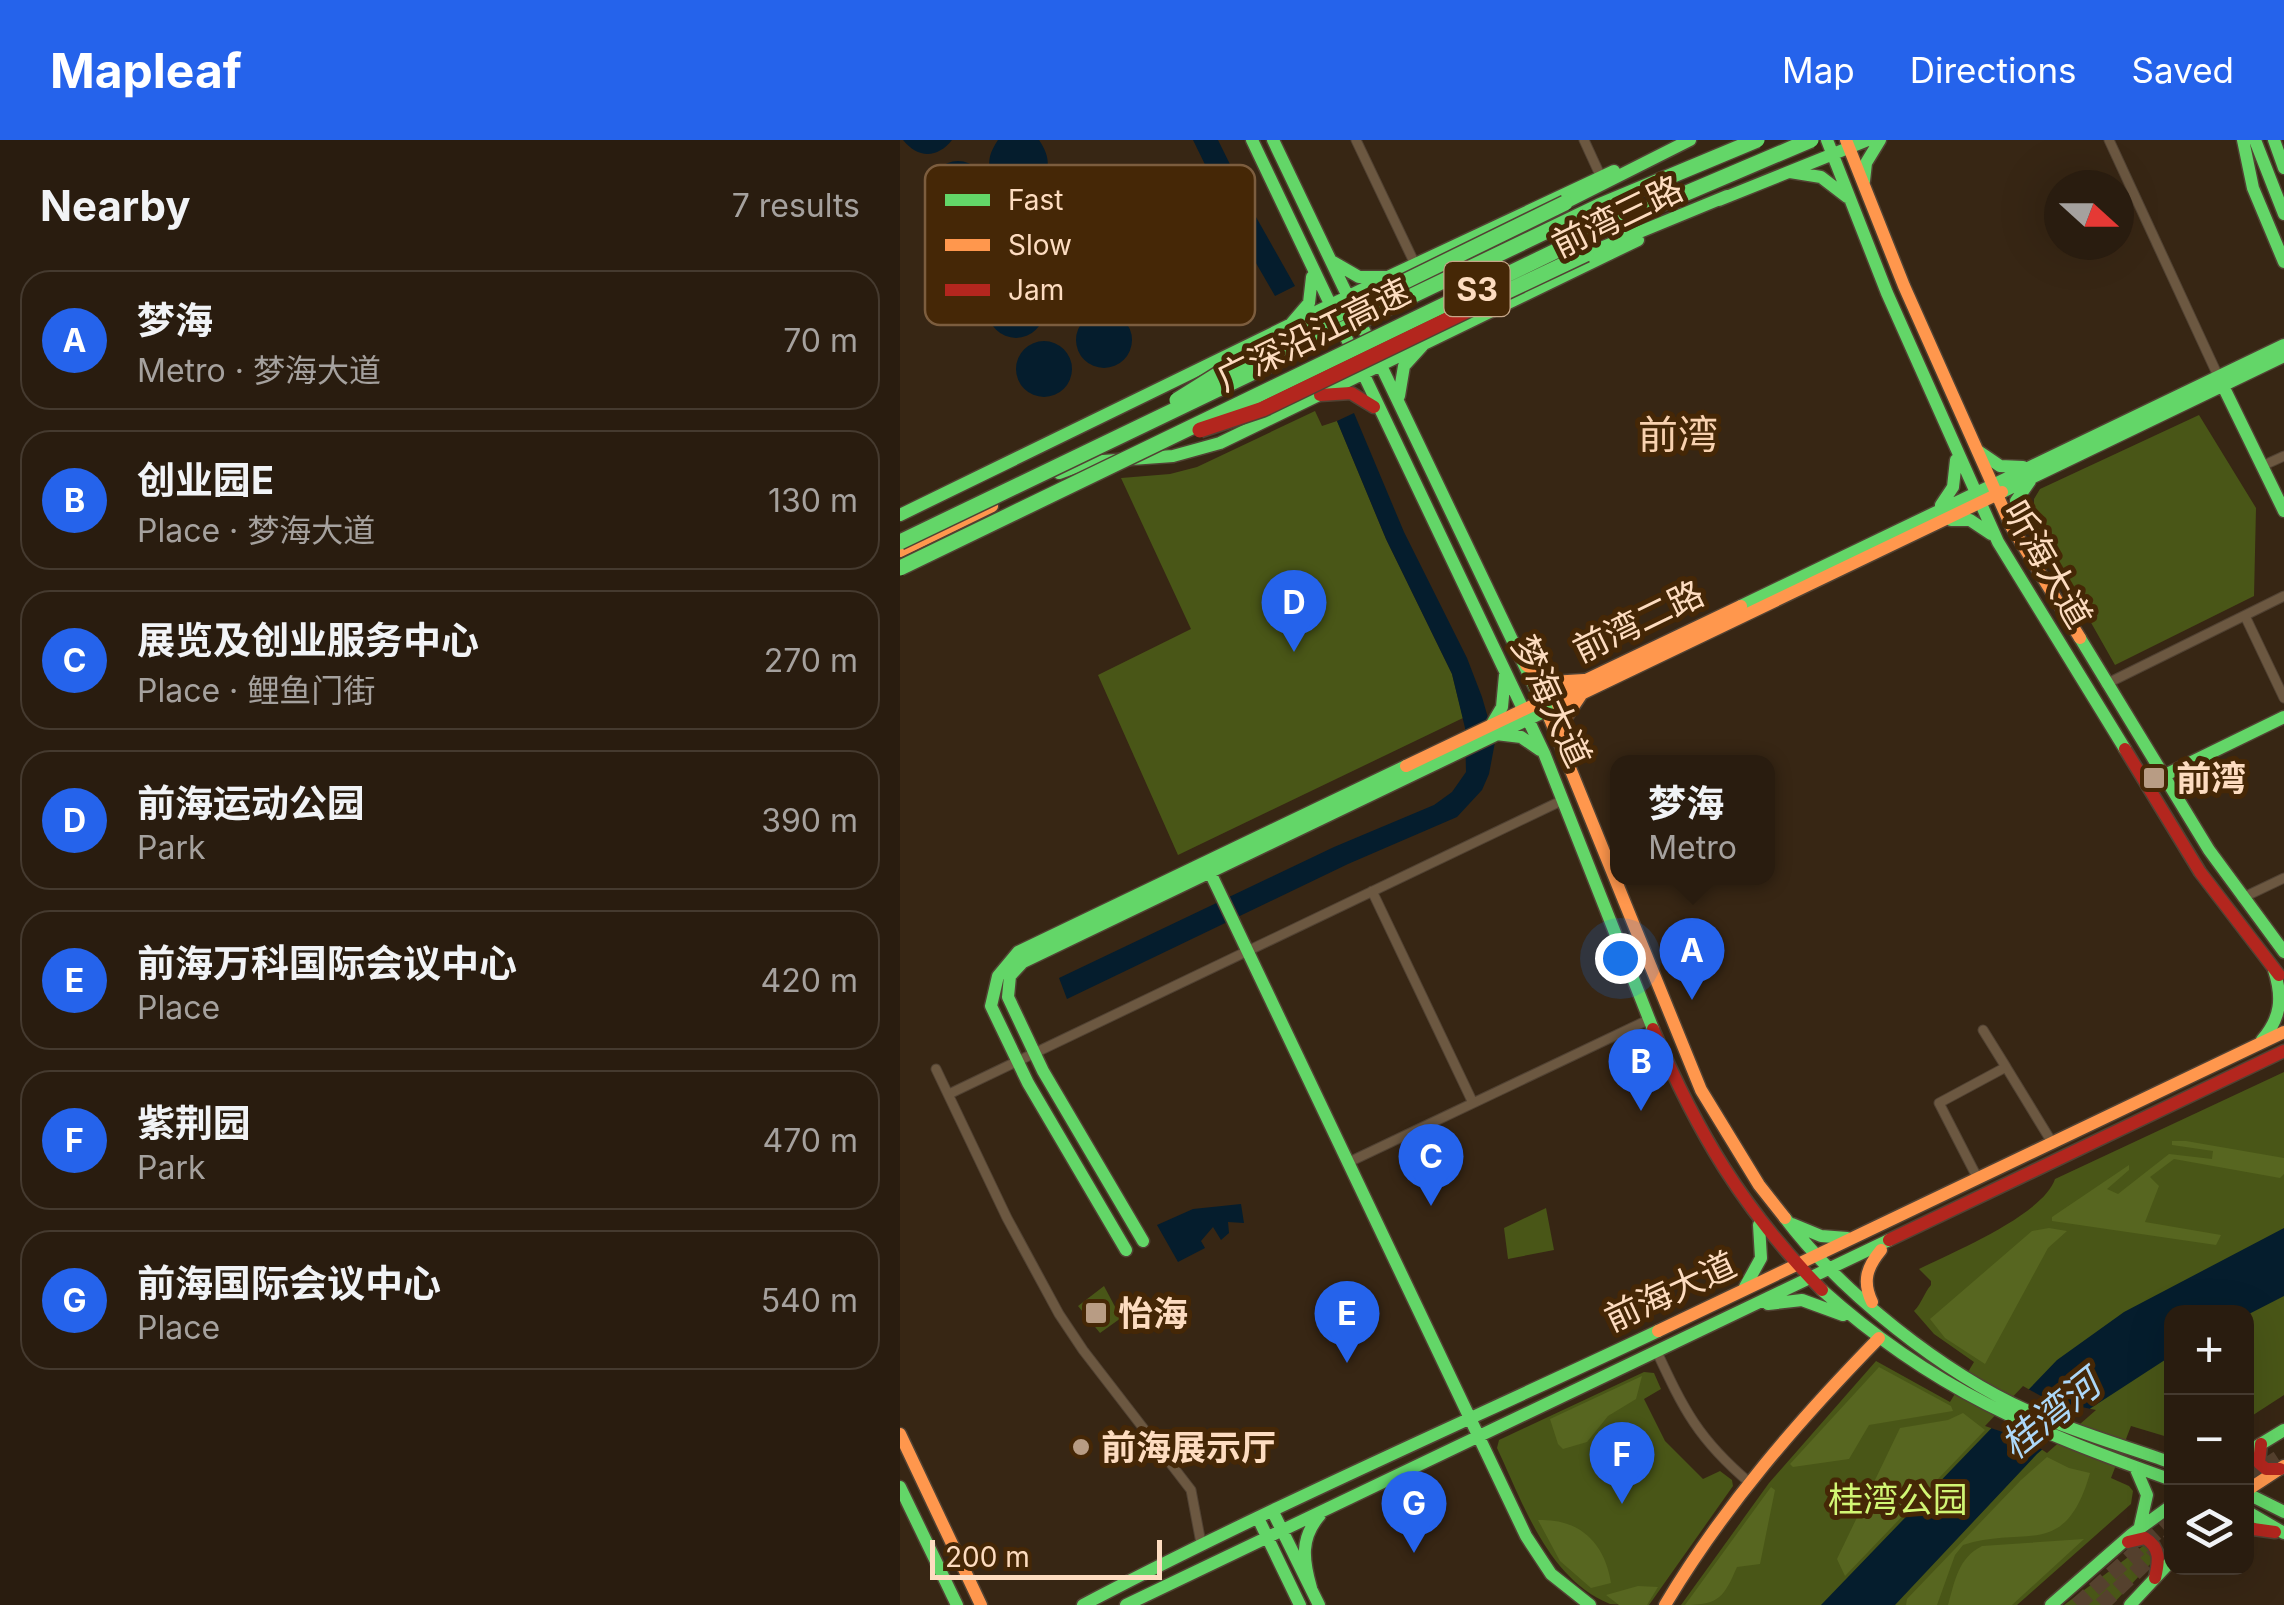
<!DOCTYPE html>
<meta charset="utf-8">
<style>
body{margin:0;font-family:Inter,"Noto Sans SC",sans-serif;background:#312518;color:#f1f3f6}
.controls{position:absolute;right:30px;bottom:30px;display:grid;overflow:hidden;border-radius:20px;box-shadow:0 10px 40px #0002}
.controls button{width:90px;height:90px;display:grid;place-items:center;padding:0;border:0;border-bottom:2px solid #453a2f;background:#291c0f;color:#f1f3f6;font:50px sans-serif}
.compass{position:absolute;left:1144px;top:30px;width:90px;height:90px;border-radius:50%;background:#291c0f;box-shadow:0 10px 40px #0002;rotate:111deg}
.scale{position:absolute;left:30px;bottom:25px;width:232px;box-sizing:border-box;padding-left:10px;border:5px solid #fddcc0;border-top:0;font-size:28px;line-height:35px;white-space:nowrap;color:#fddcc0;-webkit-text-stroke:8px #452706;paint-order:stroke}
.you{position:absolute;left:720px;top:818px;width:35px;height:35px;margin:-25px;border:8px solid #fff;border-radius:50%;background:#1a73e8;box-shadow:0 0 0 15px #1a73e833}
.badge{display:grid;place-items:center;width:65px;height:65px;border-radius:50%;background:#2563eb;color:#fff;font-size:32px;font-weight:700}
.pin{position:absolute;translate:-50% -82px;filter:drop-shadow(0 2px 5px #0008)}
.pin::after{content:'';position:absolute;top:52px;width:35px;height:30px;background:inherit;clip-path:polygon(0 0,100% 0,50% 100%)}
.popup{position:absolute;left:710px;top:615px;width:165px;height:130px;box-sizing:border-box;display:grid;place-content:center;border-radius:20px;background:#291c0f;filter:drop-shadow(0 2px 8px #0005);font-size:32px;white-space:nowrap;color:#a5a19e}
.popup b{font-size:38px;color:#f1f3f6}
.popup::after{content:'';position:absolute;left:50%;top:100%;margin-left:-20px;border:20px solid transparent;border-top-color:#291c0f}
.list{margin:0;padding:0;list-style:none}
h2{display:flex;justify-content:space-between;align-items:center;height:130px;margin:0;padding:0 40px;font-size:42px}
h2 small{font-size:32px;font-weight:400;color:#a5a19e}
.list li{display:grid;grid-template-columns:65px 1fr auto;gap:30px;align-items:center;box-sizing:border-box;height:140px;margin:0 20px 20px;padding:0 20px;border:2px solid #453a2f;border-radius:30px}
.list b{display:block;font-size:38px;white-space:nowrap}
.list p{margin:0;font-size:32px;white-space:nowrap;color:#a5a19e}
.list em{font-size:32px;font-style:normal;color:#a5a19e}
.icon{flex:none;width:55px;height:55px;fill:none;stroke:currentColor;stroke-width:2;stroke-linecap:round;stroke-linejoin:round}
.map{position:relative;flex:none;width:1384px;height:1465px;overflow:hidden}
header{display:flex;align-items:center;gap:60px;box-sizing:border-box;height:140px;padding:0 50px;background:#2563eb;color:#fff}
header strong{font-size:48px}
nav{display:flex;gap:55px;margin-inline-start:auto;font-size:35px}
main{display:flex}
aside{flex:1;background:#291c0f}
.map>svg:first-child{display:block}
.green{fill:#495617}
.forest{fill:#576620}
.water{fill:#051d2d}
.pier{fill:#372614}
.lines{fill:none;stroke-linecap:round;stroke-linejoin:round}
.highway-tunnel{stroke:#55412e;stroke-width:15;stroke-dasharray:15 8;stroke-linecap:butt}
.street-casing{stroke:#514233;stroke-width:11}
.fast-casing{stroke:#514233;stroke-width:15}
.slow-casing{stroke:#514233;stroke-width:15}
.jam-casing{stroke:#514233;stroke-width:15}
.street{stroke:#6c5841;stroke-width:9}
.fast{stroke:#63d668;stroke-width:12}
.slow{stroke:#ff974d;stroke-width:12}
.jam{stroke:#b3261e;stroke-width:12}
.fast-bridge-casing{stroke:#514233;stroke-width:18;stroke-linecap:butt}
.jam-bridge-casing{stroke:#514233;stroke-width:18;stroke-linecap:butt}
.fast-bridge{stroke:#63d668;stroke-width:15}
.jam-bridge{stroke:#b3261e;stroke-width:15}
.poi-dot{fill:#b89c84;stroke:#452706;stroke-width:4}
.labels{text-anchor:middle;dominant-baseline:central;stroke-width:10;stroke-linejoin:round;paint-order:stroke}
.shield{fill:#452706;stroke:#c6a688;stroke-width:2.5}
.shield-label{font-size:32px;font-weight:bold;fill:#fddcc0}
.street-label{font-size:35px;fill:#fddcc0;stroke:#452706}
.poi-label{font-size:35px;font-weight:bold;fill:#fddcc0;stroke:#452706;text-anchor:start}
.park-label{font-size:35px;fill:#d1f674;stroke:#452706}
.water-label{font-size:38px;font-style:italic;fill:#acd7f8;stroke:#452706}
.quarter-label{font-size:40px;fill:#f8d1af;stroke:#452706}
.key{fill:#452706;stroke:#7c5d3e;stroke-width:2.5}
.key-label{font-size:28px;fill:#fddcc0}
</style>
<header>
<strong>Mapleaf</strong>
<nav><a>Map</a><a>Directions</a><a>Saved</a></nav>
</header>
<main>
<aside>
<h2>Nearby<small>7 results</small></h2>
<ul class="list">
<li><span class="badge">A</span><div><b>梦海</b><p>Metro · 梦海大道</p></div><em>70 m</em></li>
<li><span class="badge">B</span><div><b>创业园E</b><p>Place · 梦海大道</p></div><em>130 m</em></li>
<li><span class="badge">C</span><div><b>展览及创业服务中心</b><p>Place · 鲤鱼门街</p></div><em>270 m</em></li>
<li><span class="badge">D</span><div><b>前海运动公园</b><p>Park</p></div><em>390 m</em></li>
<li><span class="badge">E</span><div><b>前海万科国际会议中心</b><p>Place</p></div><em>420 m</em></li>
<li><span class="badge">F</span><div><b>紫荆园</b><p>Park</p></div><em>470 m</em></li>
<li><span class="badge">G</span><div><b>前海国际会议中心</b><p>Place</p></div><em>540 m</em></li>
</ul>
</aside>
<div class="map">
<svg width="1384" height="1465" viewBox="0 0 1384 1465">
<rect width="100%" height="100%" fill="#372614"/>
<path class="green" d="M 415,271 L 422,286 L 437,281 L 486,399 L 552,534 L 563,578 L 278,715 L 198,535 L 291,489 L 221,338 L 270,334 L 297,327 Z
M 1299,275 L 1356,368 L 1354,456 L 1215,525 L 1134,382 L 1134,359 L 1140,349 Z
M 1384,932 L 1384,1255 L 1347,1279 L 1346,1172 L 1272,1172 L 1271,1298 L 1231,1286 L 1211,1338 L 1229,1346 L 1233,1351 L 1231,1364 L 1117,1465 L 781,1465 L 869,1343 L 976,1221 L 1050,1262 L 1074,1222 L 1034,1194 L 1014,1171 C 1022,1163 1024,1153 1031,1145 L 1031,1141 L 1019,1129 C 1053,1112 1143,1075 1155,1039 Z
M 646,1068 L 654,1110 L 608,1119 L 604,1088 Z
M 204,1146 L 221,1178 L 200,1193 L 178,1166 Z
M 744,1232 L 754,1233 L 761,1249 L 744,1259 L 765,1301 L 803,1339 L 820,1331 L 832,1340 L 833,1346 L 749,1465 C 738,1465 721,1465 710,1464 C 648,1439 623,1363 597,1308 L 599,1300 Z
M 1247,1403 L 1255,1419 L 1212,1465 L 1164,1465 Z"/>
<path class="forest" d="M 1272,1001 L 1286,1001 L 1384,1018 L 1384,1034 L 1380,1038 L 1274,1019 L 1250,1037 L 1259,1046 L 1245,1082 L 1321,1095 L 1316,1105 L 1152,1081 L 1152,1077 L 1229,1025 L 1229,1030 L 1207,1049 L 1218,1054 L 1269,1014 L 1312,1019 L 1313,1011 L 1272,1005 Z
M 1149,1088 L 1167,1091 L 1148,1108 L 1085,1224 L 1045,1198 L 1030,1179 L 1132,1091 Z
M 979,1227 L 1051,1266 L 1053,1271 L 969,1285 L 949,1319 L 893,1327 L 890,1324 Z
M 742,1236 L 736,1259 L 708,1276 L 687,1302 L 663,1309 L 658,1304 L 650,1279 Z
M 1063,1273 L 1085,1290 L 945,1436 L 937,1419 L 1000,1288 L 1048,1280 Z
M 1147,1317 L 1169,1328 L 1190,1333 C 1165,1421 1125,1385 1063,1405 L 1055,1415 L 1037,1465 L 1006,1465 L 1007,1459 L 1121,1340 Z
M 871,1347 L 875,1350 L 860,1424 L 837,1427 C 824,1457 819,1465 785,1465 Z
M 638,1380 C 679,1378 705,1403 711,1443 L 691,1448 L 660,1421 Z
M 1184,1399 L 1112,1465 L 1048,1465 C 1055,1441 1058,1418 1082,1406 Z
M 738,1446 L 758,1447 L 747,1465 L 719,1465 L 706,1455 Z"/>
<path class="water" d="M 3,0 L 52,0 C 38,18 18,19 3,0 Z
M 98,0 L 139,0 C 181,61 56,60 98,0 Z
M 293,0 L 318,0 L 356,77 L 395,146 L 375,156 L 338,92 Z
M30 49a28 28 0 1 1 56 0a28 28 0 1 1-56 0Z
M119 79a28 28 0 1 1 56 0a28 28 0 1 1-56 0Z
M58 108a28 28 0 1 1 56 0a28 28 0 1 1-56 0Z
M148 141a28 28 0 1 1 56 0a28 28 0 1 1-56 0Z
M88 170a28 28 0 1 1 56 0a28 28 0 1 1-56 0Z
M176 200a28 28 0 1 1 56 0a28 28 0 1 1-56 0Z
M116 229a28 28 0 1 1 56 0a28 28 0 1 1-56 0Z
M 454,273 L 504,392 L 567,518 L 582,557 L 595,602 L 589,634 L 582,650 L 557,677 L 448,724 L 167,859 L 159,838 L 434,707 L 534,665 L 552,652 L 566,632 L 565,588 L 552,534 L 486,399 L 437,281 Z
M 341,1064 L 344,1083 L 328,1082 L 329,1093 L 321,1100 L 313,1087 L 301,1101 L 305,1108 L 278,1122 L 257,1085 L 293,1069 Z
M 1384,1088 L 1384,1156 L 1347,1175 L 1346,1172 L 1272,1172 L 1271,1216 L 1191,1268 L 1137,1314 L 995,1465 L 921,1465 L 1157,1220 L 1224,1172 Z"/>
<path class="pier" d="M 1123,1246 L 1148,1260 L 1196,1270 L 1147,1313 L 1129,1301 L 1085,1286 Z"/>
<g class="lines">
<path class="highway-tunnel" d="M 1346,1339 L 1384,1314
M 1177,1465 L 1272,1379
M 1201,1465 L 1272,1398"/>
<defs>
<path id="street" d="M 456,0 L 515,124
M 684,0 L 701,37
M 1209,0 L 1319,238
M 1362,326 L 1384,316
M 1345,476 L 1384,558
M 1206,544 L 1384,456
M 472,751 L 573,963
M 1342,758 L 1384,738
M 1083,890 L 1106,927
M 36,929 L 107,1078 L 159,1174 L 183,1210 L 291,1350 L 301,1403
M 49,954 L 663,660
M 447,1023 L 750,879
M 1078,1039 L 1039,963 L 1106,927 L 1153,1004
M 756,1210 C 784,1270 798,1299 850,1343"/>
<path id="fast" d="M 352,0 L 644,613 L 753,889
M 373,0 L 650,579
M 927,0 L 987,153 L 1098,402 L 1225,609
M 1343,0 L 1353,48 L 1384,122
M 1355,0 L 1384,74
M 1374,0 L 1384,28
M 890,32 L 921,37 L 947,57
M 964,41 L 966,23 L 980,0
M 819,60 L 968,0
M 665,63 L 790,0
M 686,114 L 827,56
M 433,122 L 459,137 L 488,137
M 391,184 L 409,163 L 412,137
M 1323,246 L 1384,371
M 499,256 L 504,226 L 524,204
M 1078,311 L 1100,326 L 1123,327
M 159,333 L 189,322 L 273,316 L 320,303 L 738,100
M 1102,352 L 1384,216
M 1041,365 L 1053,347 L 1056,320
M 0,375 L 488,137 L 714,31
M 1051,380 L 1070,380 L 1091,394
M 1115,387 L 1116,361 L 1130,341
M 841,466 L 1384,205
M 1180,498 L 1309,710 L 1384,812
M 592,584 L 602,567 L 605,535
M 596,594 L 621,597 L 640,610
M 1263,636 L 1384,577
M 307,726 L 626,1396 L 651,1434 L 690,1465
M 1362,900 C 1381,878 1383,858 1374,830
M 885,1078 C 942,1153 1043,1233 1128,1271 C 1174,1292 1225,1306 1272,1323
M 892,1084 L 921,1096 L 947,1098
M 243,1101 L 143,931 L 108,857 L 110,836 L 123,822 L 658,565
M 226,1110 L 128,943 L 91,866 L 98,836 L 118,812 L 506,626
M 845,1147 L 861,1118 L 859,1085
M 922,1150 C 1033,1250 1134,1291 1272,1340
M 868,1164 L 902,1160 L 943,1175
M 1346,1313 L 1384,1290
M 1235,1327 L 1247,1355 L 1240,1386
M 0,1347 L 57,1465
M 1346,1353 L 1384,1372
M 1346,1371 L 1384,1393
M 373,1372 L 419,1465
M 358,1378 L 400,1465
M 411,1448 C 403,1420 400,1398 420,1375
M 183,1465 C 371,1366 566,1282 758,1191
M 226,1465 L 989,1100
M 1151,1465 L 1232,1394 L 1272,1365
M 1230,1465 L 1272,1420"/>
<path id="slow" d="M 946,0 L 1004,146 L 1111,386 L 1180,498
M 0,411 L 92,366
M 626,525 L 651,542 L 684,540
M 658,565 L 1102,352
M 650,579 L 801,950 L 859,1045 L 885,1078
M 664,602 L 665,579 L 683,552
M 506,626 L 841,466
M 972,1162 C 962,1141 967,1127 981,1110
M 758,1191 L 1384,892
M 0,1294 L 81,1465
M 1346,1351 L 1384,1326
M 765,1465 C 824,1366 898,1281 979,1198"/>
<path id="jam" d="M 420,255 L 451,253 L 474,267
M 1225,609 L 1300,732 L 1379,835
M 753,889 C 798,994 842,1068 922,1150
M 989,1100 L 1384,911
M 1361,1304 L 1359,1323 L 1366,1329 L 1380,1329
M 1346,1388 L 1375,1392
M 1228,1402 L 1245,1398 C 1261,1408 1259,1421 1255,1438"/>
</defs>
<use href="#street" class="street-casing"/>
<use href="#fast" class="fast-casing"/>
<use href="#slow" class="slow-casing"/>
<use href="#jam" class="jam-casing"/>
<use href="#street" class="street"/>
<use href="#fast" class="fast"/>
<use href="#slow" class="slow"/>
<use href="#jam" class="jam"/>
<defs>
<path id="fast-bridge" d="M 572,168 L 686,114
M 277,260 L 328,228 L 665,63
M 0,402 L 699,66 L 857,0
M 0,428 L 695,92 L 911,0"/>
<path id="jam-bridge" d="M 300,290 L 363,269 L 572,168"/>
</defs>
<use href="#fast-bridge" class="fast-bridge-casing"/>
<use href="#jam-bridge" class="jam-bridge-casing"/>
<use href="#fast-bridge" class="fast-bridge"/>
<use href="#jam-bridge" class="jam-bridge"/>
</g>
<g class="poi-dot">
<rect x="1242" y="626" width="24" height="24" rx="5"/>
<rect x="184" y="1161" width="24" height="24" rx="5"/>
<circle cx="181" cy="1307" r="10"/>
</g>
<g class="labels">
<rect class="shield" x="544.5" y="122" width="65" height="54" rx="8"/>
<g class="shield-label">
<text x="577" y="149">S3</text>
</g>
<g class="street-label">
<text transform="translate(717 76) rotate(-26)">前湾三路</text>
<text transform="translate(413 194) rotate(-26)">广深沿江高速</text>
<text transform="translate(1148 424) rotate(60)">听海大道</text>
<text transform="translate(738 481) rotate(-26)">前湾二路</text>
<text transform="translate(652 561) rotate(65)">梦海大道</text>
<text transform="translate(770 1151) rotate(-25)">前海大道</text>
</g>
<g class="poi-label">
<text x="1276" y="638">前湾</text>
<text x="218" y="1173">怡海</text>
<text x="201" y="1307">前海展示厅</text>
</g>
<g class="park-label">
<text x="998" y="1359">桂湾公园</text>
</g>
<g class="water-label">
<text transform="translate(1150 1274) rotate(-39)">桂湾河</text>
</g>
<g class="quarter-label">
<text x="778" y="294">前湾</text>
</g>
</g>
<rect x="25" y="25" width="330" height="160" rx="15" class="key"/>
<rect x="45" y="54" width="45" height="12" fill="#63d668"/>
<rect x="45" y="99" width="45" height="12" fill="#ff974d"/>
<rect x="45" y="144" width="45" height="12" fill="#b3261e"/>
<g class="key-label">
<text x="108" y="70">Fast</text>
<text x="108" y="115">Slow</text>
<text x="108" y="160">Jam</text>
</g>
</svg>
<div class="controls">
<button>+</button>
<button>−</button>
<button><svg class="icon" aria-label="layers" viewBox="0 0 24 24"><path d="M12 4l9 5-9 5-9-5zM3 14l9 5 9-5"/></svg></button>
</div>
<svg class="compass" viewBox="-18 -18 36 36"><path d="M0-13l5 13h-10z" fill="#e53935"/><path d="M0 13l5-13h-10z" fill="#a5a19e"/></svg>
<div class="scale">200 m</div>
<div class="you"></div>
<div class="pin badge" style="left:792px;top:860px">A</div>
<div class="popup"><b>梦海</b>Metro</div>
<div class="pin badge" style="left:741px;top:971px">B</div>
<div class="pin badge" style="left:531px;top:1066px">C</div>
<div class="pin badge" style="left:394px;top:512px">D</div>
<div class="pin badge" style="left:447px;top:1223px">E</div>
<div class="pin badge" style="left:722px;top:1364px">F</div>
<div class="pin badge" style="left:514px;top:1413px">G</div>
</div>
</main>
